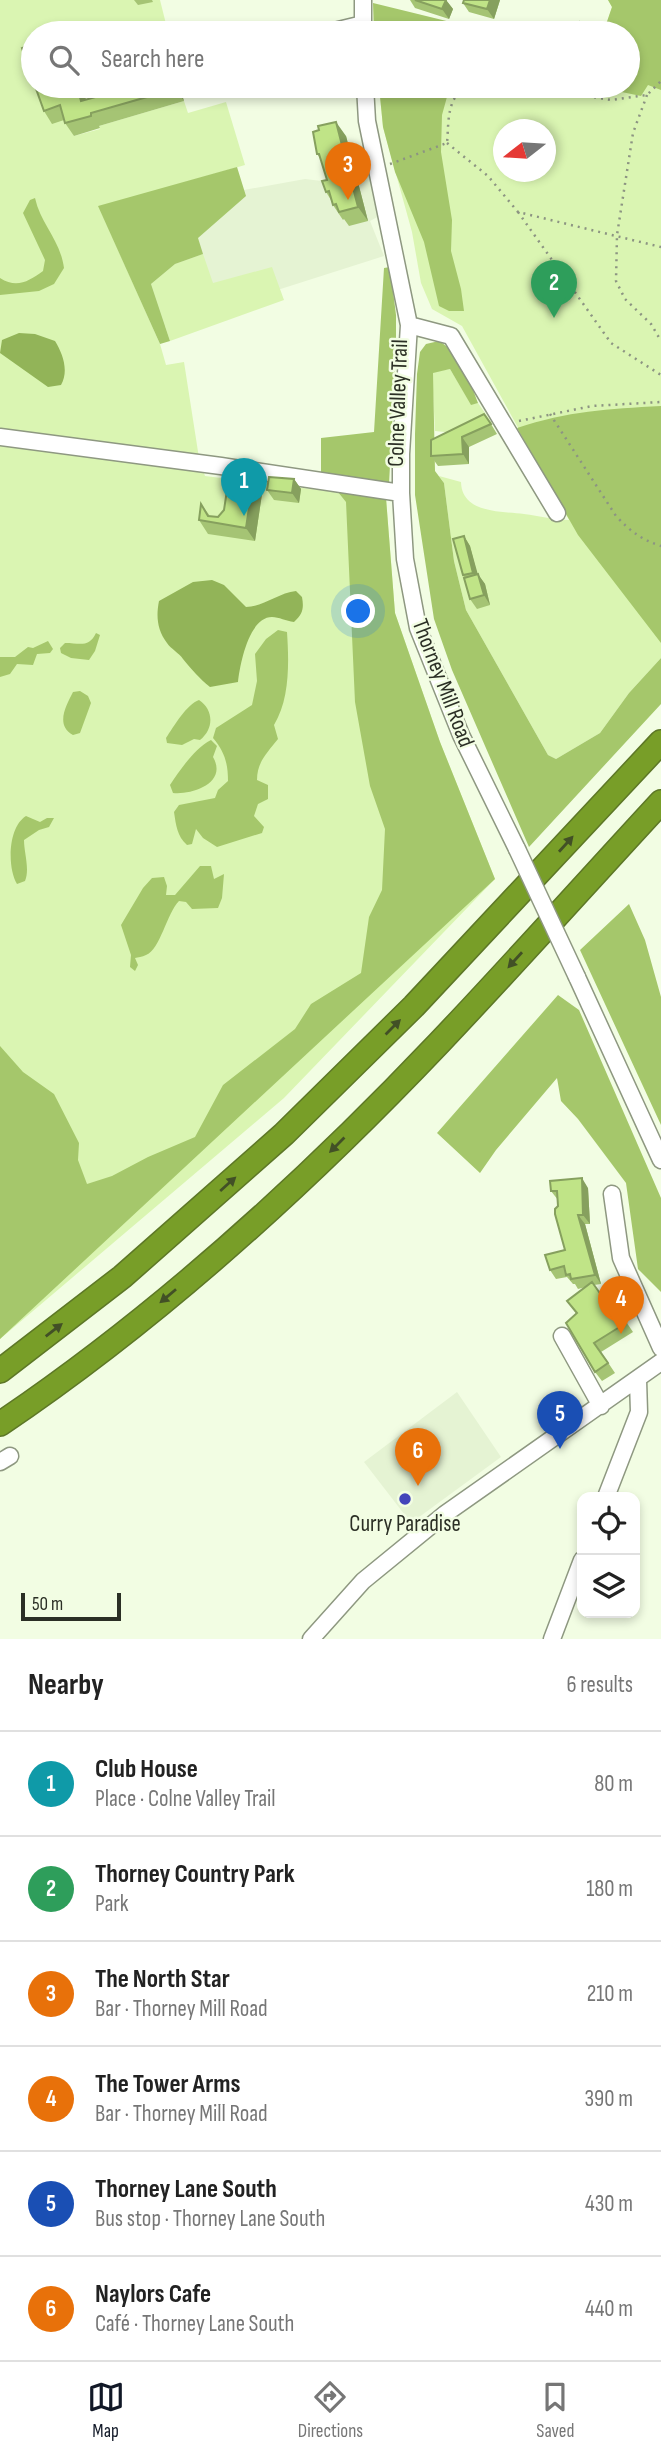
<!DOCTYPE html>
<meta charset="utf-8">
<style>
body{margin:0;font-family:"Sofia Sans Condensed",sans-serif;background:#f6f6f6;color:#222}
.controls{position:absolute;right:21px;bottom:21px;display:grid;overflow:hidden;border-radius:14px;box-shadow:0 4px 10px #0003}
.controls button{width:63px;height:63px;display:grid;place-items:center;padding:0;border:0;border-bottom:2px solid #e0e0e0;background:#fff;color:#222;font:35px sans-serif}
.compass{position:absolute;left:493px;top:119px;width:63px;height:63px;border-radius:50%;background:#fff;box-shadow:0 4px 10px #0003;rotate:253deg}
.scale{position:absolute;left:21px;bottom:18px;width:100px;box-sizing:border-box;padding-left:7px;border:4px solid #2b2f25;border-top:0;font-size:19px;line-height:24px;white-space:nowrap;color:#2b2f25;-webkit-text-stroke:5px #f2fde3;paint-order:stroke}
.you{position:absolute;left:359px;top:612px;width:24px;height:24px;margin:-18px;border:5px solid #fff;border-radius:50%;background:#1a73e8;box-shadow:0 0 0 10px #1a73e833}
.badge{display:grid;place-items:center;width:46px;height:46px;border-radius:50%;background:#111827;color:#fff;font-size:23px;font-weight:700}
.pin{position:absolute;translate:-50% -58px;filter:drop-shadow(0 2px 4px #0008)}
.pin::after{content:'';position:absolute;top:37px;width:24px;height:21px;background:inherit;clip-path:polygon(0 0,100% 0,50% 100%)}
.list{margin:0;padding:0;list-style:none}
h2{display:flex;justify-content:space-between;align-items:center;height:91px;margin:0;padding:0 28px;font-size:30px}
h2 small{font-size:23px;font-weight:400;color:#767676}
.list li{display:grid;grid-template-columns:46px 1fr auto;gap:21px;align-items:center;box-sizing:border-box;height:105px;padding:0 28px;border-top:2px solid #e0e0e0}
.list b{display:block;font-size:26px;white-space:nowrap}
.list p{margin:0;font-size:23px;white-space:nowrap;color:#767676}
.list em{font-size:23px;font-style:normal;color:#767676}
.icon{flex:none;width:38px;height:38px;fill:none;stroke:currentColor;stroke-width:2;stroke-linecap:round;stroke-linejoin:round}
.map{position:relative;flex:none;width:661px;height:1639px;overflow:hidden}
.search{position:absolute;background:#fff;box-shadow:0 4px 10px #0003;left:21px;right:21px;top:21px;height:77px;display:flex;align-items:center;gap:18px;box-sizing:border-box;padding:0 24px;border-radius:38px;color:#767676;font-size:26px}
.sheet{height:721px;background:#fff}
nav{display:flex;justify-content:space-around;align-items:center;box-sizing:border-box;height:98px;border-top:2px solid #e0e0e0;background:#fff;font-size:19px;color:#767676}
nav a{display:grid;justify-items:center;gap:4px}
nav .on{color:#111827}
.map>svg:first-child{display:block}
.built{fill:#e5f3d3}
.green{fill:#daf5b2;fill-rule:evenodd}
.forest{fill:#a5c76b}
.water{fill:#92b458}
.lines{fill:none;stroke-linecap:round;stroke-linejoin:round}
.minor-casing{stroke:#8e9881;stroke-width:19}
.highway-casing{stroke:#5d7727;stroke-width:26}
.path{stroke:#8c9482;stroke-width:2.5;stroke-dasharray:2 5;stroke-linecap:butt}
.minor{stroke:#fff;stroke-width:16}
.highway{stroke:#789e28;stroke-width:23}
.minor-bridge-casing{stroke:#8e9881;stroke-width:19;stroke-linecap:butt}
.minor-bridge{stroke:#fff;stroke-width:16}
.wall{fill:#a5c474}
.shaded-wall{fill:#86a05e}
.building{fill:#c0e487;stroke:#86a05e;stroke-width:2}
.oneway{fill:#425026}
.poi-dot{fill:#4344ba;stroke:#f2fde3;stroke-width:2.5}
.labels{text-anchor:middle;dominant-baseline:central;stroke-width:5;stroke-linejoin:round;paint-order:stroke}
.street-label{font-size:23px;fill:#2b2f25;stroke:#f2fde3}
.poi-label{font-size:23px;fill:#2b2f25;stroke:#f2fde3}
</style>
<div class="map">
<svg width="661" height="1639" viewBox="0 0 661 1639">
<rect width="100%" height="100%" fill="#f2fde3"/>
<path class="built" d="M 367,170 L 381,215 L 370,221 L 384,256 L 161,327 L 147,283 L 238,191 L 305,179 L 330,182 Z
M 457,1392 L 501,1457 L 411,1523 L 364,1462 Z"/>
<path class="green" d="M 0,0 L 160,0 L 166,24 L 136,30 L 132,33 L 33,33 L 33,86 L 40,86 L 68,118 L 74,136 L 100,129 L 99,126 L 184,101 L 188,113 L 226,102 L 245,165 L 99,207 L 160,344 L 166,365 L 184,362 L 199,458 L 205,476 L 386,498 L 395,613 L 440,742 L 495,879 L 284,1098 L 0,1339 Z
M 608,0 L 661,0 L 661,658 L 629,693 L 600,733 L 556,759 L 548,755 L 466,610 L 454,561 L 444,483 L 439,476 L 461,482 C 462,514 502,511 524,514 C 539,516 555,520 569,520 L 462,326 L 432,309 L 421,283 L 412,232 L 383,127 L 379,86 L 628,86 L 628,33 L 604,33 L 612,7 ZM 504,130 L 546,130 L 546,172 L 504,172 Z
M 203,254 L 213,283 L 272,267 L 284,300 L 170,341 L 151,284 L 175,264 Z
M 450,369 L 471,404 L 478,403 L 492,423 L 458,440 L 455,433 L 435,431 L 432,372 Z"/>
<path class="forest" d="M 608,0 L 661,0 L 661,90 L 648,85 L 641,96 L 607,89 L 581,96 L 528,86 L 628,86 L 628,33 L 603,33 L 612,7 Z
M 373,3 L 475,28 L 487,33 L 374,33 Z
M 379,86 L 450,86 L 442,115 L 441,152 L 452,220 L 451,251 L 461,289 L 464,311 L 449,311 L 439,306 L 424,242 L 395,172 L 383,127 Z
M 237,167 L 246,196 L 198,238 L 203,254 L 175,264 L 151,284 L 170,341 L 160,344 L 98,206 Z
M 35,198 C 41,225 60,239 64,268 L 54,284 L 39,291 L 0,295 L 0,278 C 17,289 29,281 43,271 L 45,260 L 23,213 L 30,200 Z
M 390,267 L 396,315 L 396,353 L 389,484 L 321,474 L 321,438 L 374,432 L 384,268 Z
M 439,341 C 462,355 469,379 478,403 L 471,405 L 450,369 L 433,373 L 435,471 L 444,483 L 454,561 L 466,610 L 548,755 L 556,759 L 600,733 L 629,693 L 661,658 L 661,704 L 529,847 L 452,670 L 434,619 L 415,495 L 415,434 L 417,374 L 420,352 L 426,344 Z
M 661,406 L 661,643 L 578,535 L 517,428 C 568,411 608,409 661,406 Z
M 338,492 L 386,498 L 395,613 L 440,742 L 495,879 L 0,1339 L 0,1046 L 23,1072 L 54,1094 L 79,1143 L 78,1160 L 87,1184 L 112,1176 L 148,1157 L 195,1137 L 223,1085 L 295,1029 L 311,1004 L 361,973 L 369,917 L 382,890 L 385,829 L 370,786 L 355,702 L 346,502 Z
M 278,630 L 287,632 C 289,662 290,699 274,725 L 278,739 C 267,753 257,762 257,780 L 268,785 L 268,799 L 258,804 L 254,816 L 264,827 L 262,833 L 217,847 L 203,838 L 196,829 L 192,844 L 187,845 C 177,836 176,825 174,812 L 179,805 L 215,798 L 218,790 L 228,781 C 228,764 225,752 213,738 L 216,728 L 252,705 L 257,681 L 255,654 L 266,639 Z
M 96,633 L 100,635 L 95,651 L 89,660 L 71,658 L 61,653 L 60,648 L 65,643 C 80,643 89,648 96,633 Z
M 48,641 L 53,649 L 50,653 L 37,654 L 33,665 L 17,664 L 10,674 L 0,677 L 0,657 L 15,657 L 28,647 L 33,648 Z
M 80,691 L 88,696 L 91,703 L 80,733 L 73,735 C 55,725 66,706 73,692 Z
M 199,700 C 214,710 214,729 200,740 L 194,739 L 182,745 L 167,743 L 166,738 C 174,726 187,704 199,700 Z
M 211,740 L 217,746 L 213,757 C 228,783 192,795 173,793 L 170,785 C 180,770 194,749 211,740 Z
M 26,816 L 40,822 L 47,818 L 54,818 L 49,827 L 39,830 L 24,840 C 24,853 30,869 25,881 L 17,884 C 7,867 8,827 26,816 Z
M 200,866 L 211,866 L 214,879 L 224,874 L 222,898 L 218,908 L 192,909 L 186,902 L 179,901 C 167,913 160,950 146,955 C 142,957 138,957 135,958 L 138,965 L 135,971 L 130,967 L 131,955 L 121,925 L 143,888 L 152,878 L 164,877 L 167,886 L 166,895 L 175,895 Z
M 629,904 L 645,940 L 661,997 L 661,1125 L 580,950 Z
M 558,995 L 579,1010 L 661,1198 L 661,1292 L 638,1269 L 626,1183 L 578,1119 L 561,1101 L 557,1078 L 496,1150 L 480,1173 L 437,1133 Z"/>
<path class="water" d="M 19,333 L 35,334 L 55,341 C 63,354 69,371 61,385 L 48,387 L 0,353 L 2,340 Z
M 212,580 L 224,585 L 246,607 C 263,607 278,593 296,591 L 302,597 C 304,608 303,614 294,622 C 286,621 279,617 272,617 C 249,617 240,664 238,682 L 210,687 C 199,678 192,670 183,659 C 179,653 171,649 167,643 C 157,630 156,616 159,601 L 193,582 Z"/>
<g class="lines">
<defs>
<path id="minor" d="M 363,0 L 363,33
M 326,33 L 363,24
M 365,86 L 367,121 L 409,325 L 401,454 L 401,493 L 405,559 L 418,628 L 461,735 L 517,849
M 409,325 L 451,336 L 557,513
M 0,437 L 221,466 L 401,493
M 577,977 L 661,1160
M 612,1194 L 621,1258 L 661,1348
M 562,1336 L 601,1406
M 0,1462 L 10,1456
M 606,1497 L 639,1412 L 638,1380
M 311,1639 L 363,1581 L 445,1514 L 661,1362
M 552,1639 L 582,1560"/>
<path id="highway" d="M 0,1371 L 122,1277 L 284,1134 L 414,1006 L 661,742
M 0,1424 C 160,1316 306,1183 439,1043 C 514,964 587,882 661,802"/>
</defs>
<use href="#minor" class="minor-casing"/>
<use href="#highway" class="highway-casing"/>
<path class="path" d="M 525,86 L 611,100 L 647,95 L 661,81
M 647,95 L 633,133 L 617,235 L 616,281 L 625,299 L 651,324 L 661,341
M 447,143 L 488,176 L 518,212 L 661,247
M 390,164 L 447,143 C 449,122 446,98 467,86
M 518,212 L 611,343 L 661,375
M 550,414 L 616,516 C 630,531 642,540 661,546
M 519,421 L 592,406 L 661,402"/>
<use href="#minor" class="minor"/>
<use href="#highway" class="highway"/>
<defs>
<path id="minor-bridge" d="M 517,849 L 577,977"/>
</defs>
<use href="#minor-bridge" class="minor-bridge-casing"/>
<use href="#minor-bridge" class="minor-bridge"/>
</g>
<path class="wall" d="M 134,0 L 152,0 L 153,2 L 138,5 Z
M 410,0 L 446,0 L 453,9 L 449,19 L 415,8 Z
M 500,0 L 494,19 L 469,12 L 463,3 Z
M 35,86 L 82,86 L 86,100 L 135,86 L 178,86 L 184,101 L 99,126 L 100,128 L 74,136 L 65,123 L 64,120 L 52,124 L 44,111 Z
M 346,136 L 368,221 L 349,226 L 344,219 L 343,220 L 333,205 L 331,200 L 326,192 L 327,180 L 321,159 L 317,154 Z
M 491,424 L 497,434 L 469,447 L 469,464 L 438,466 L 431,456 L 431,440 Z
M 294,479 L 301,489 L 299,503 L 274,500 L 267,490 Z
M 253,481 L 262,494 L 255,541 L 208,534 L 199,520 L 201,504 L 210,516 L 218,517 Z
M 464,536 L 470,546 L 477,574 L 485,584 L 490,605 L 477,609 L 470,599 L 464,578 L 463,575 Z
M 588,1188 L 590,1224 L 585,1224 L 601,1284 L 594,1285 L 606,1302 L 614,1308 L 616,1307 L 633,1332 L 601,1352 L 615,1373 L 602,1381 L 595,1372 L 576,1313 L 567,1301 L 586,1287 L 578,1289 L 575,1284 L 573,1284 L 567,1277 L 556,1279 L 550,1270 L 565,1250 L 558,1200 L 551,1191 Z"/>
<path class="shaded-wall" d="M 446,0 L 453,9 L 449,19 L 442,9 Z
M 490,0 L 500,0 L 494,19 L 487,9 Z
M 595,26 L 600,33 L 593,33 Z
M 77,86 L 82,86 L 90,114 L 81,101 Z
M 174,86 L 178,86 L 180,88 L 184,101 Z
M 336,122 L 346,136 L 368,221 L 358,207 Z
M 462,437 L 469,447 L 469,464 L 463,454 Z
M 294,479 L 301,489 L 299,503 L 292,493 Z
M 253,481 L 262,494 L 255,541 L 246,528 Z
M 464,536 L 470,546 L 480,582 L 473,573 Z
M 478,574 L 485,584 L 490,605 L 484,595 Z
M 582,1178 L 588,1188 L 590,1224 L 583,1215 Z
M 578,1215 L 585,1224 L 601,1284 L 595,1275 Z"/>
<path class="building" d="M 415,0 L 446,0 L 442,9 Z
M 464,0 L 490,0 L 487,9 L 463,3 Z
M 580,22 L 595,26 L 593,33 L 577,33 Z
M 118,23 L 119,29 L 126,27 L 127,33 L 105,33 L 103,26 Z
M 33,44 L 33,80 L 22,48 Z
M 35,86 L 77,86 L 81,101 L 135,86 L 174,86 L 175,89 L 91,113 L 91,116 L 65,123 L 60,105 L 44,111 Z
M 336,122 L 358,207 L 339,212 L 336,204 L 333,205 L 329,191 L 326,192 L 322,181 L 327,180 L 319,154 L 317,154 L 313,132 L 319,130 L 318,126 Z
M 484,414 L 491,424 L 462,437 L 463,454 L 431,456 L 431,440 Z
M 229,477 L 253,481 L 246,528 L 199,520 L 201,504 L 208,516 L 218,517 L 224,510 Z
M 269,477 L 294,479 L 292,493 L 267,490 Z
M 464,536 L 473,573 L 463,575 L 453,539 Z
M 478,574 L 484,595 L 470,599 L 464,578 Z
M 582,1178 L 583,1215 L 578,1215 L 595,1275 L 571,1279 L 570,1274 L 566,1275 L 564,1266 L 550,1270 L 545,1255 L 565,1250 L 555,1214 L 555,1209 L 558,1206 L 557,1191 L 551,1191 L 550,1181 Z
M 592,1282 L 606,1302 L 609,1300 L 614,1308 L 616,1307 L 626,1323 L 594,1343 L 608,1363 L 595,1372 L 566,1323 L 577,1313 L 567,1301 Z"/>
<defs><path id="oneway-solid" d="M-6-.8H1V-3.2L6.5 0L1 3.2V.8H-6Z" transform="scale(1.75)"/></defs>
<g class="oneway">
<use href="#oneway-solid" transform="translate(566 844) rotate(-48)"/>
<use href="#oneway-solid" transform="translate(515 960) rotate(132)"/>
<use href="#oneway-solid" transform="translate(393 1027) rotate(-45)"/>
<use href="#oneway-solid" transform="translate(337 1145) rotate(135)"/>
<use href="#oneway-solid" transform="translate(228 1184) rotate(-42)"/>
<use href="#oneway-solid" transform="translate(168 1296) rotate(140)"/>
<use href="#oneway-solid" transform="translate(54 1330) rotate(-38)"/>
</g>
<circle class="poi-dot" cx="405" cy="1499" r="7"/>
<g class="labels">
<g class="street-label">
<text transform="translate(398 403) rotate(-88)">Colne Valley Trail</text>
<text transform="translate(443 683) rotate(69)">Thorney Mill Road</text>
</g>
<g class="poi-label">
<text x="405" y="1524">Curry Paradise</text>
</g>
</g>
</svg>
<div class="controls">
<button><svg class="icon" aria-label="locate" viewBox="0 0 24 24"><circle cx="12" cy="12" r="6"/><path d="M12 2v4M12 18v4M2 12h4M18 12h4"/></svg></button>
<button><svg class="icon" aria-label="layers" viewBox="0 0 24 24"><path d="M12 4l9 5-9 5-9-5zM3 14l9 5 9-5"/></svg></button>
</div>
<svg class="compass" viewBox="-18 -18 36 36"><path d="M0-13l5 13h-10z" fill="#e53935"/><path d="M0 13l5-13h-10z" fill="#767676"/></svg>
<div class="scale">50 m</div>
<div class="you"></div>
<div class="pin badge" style="left:244px;top:516px;background:#0f9aa8">1</div>
<div class="pin badge" style="left:554px;top:318px;background:#2e9e5b">2</div>
<div class="pin badge" style="left:348px;top:200px;background:#e8710a">3</div>
<div class="pin badge" style="left:621px;top:1334px;background:#e8710a">4</div>
<div class="pin badge" style="left:560px;top:1449px;background:#1a4fb4">5</div>
<div class="pin badge" style="left:418px;top:1486px;background:#e8710a">6</div>
<div class="search"><svg class="icon" aria-label="search" viewBox="0 0 24 24"><circle cx="10" cy="10" r="6"/><path d="M15 15l6 6"/></svg>Search here</div>
</div>
<section class="sheet">
<h2>Nearby<small>6 results</small></h2>
<ul class="list">
<li><span class="badge" style="background:#0f9aa8">1</span><div><b>Club House</b><p>Place · Colne Valley Trail</p></div><em>80 m</em></li>
<li><span class="badge" style="background:#2e9e5b">2</span><div><b>Thorney Country Park</b><p>Park</p></div><em>180 m</em></li>
<li><span class="badge" style="background:#e8710a">3</span><div><b>The North Star</b><p>Bar · Thorney Mill Road</p></div><em>210 m</em></li>
<li><span class="badge" style="background:#e8710a">4</span><div><b>The Tower Arms</b><p>Bar · Thorney Mill Road</p></div><em>390 m</em></li>
<li><span class="badge" style="background:#1a4fb4">5</span><div><b>Thorney Lane South</b><p>Bus stop · Thorney Lane South</p></div><em>430 m</em></li>
<li><span class="badge" style="background:#e8710a">6</span><div><b>Naylors Cafe</b><p>Café · Thorney Lane South</p></div><em>440 m</em></li>
</ul>
</section>
<nav>
<a class="on"><svg class="icon" aria-label="map" viewBox="0 0 24 24"><path d="M3 6l6-2 6 2 6-2v14l-6 2-6-2-6 2zM9 4v14M15 6v14"/></svg>Map</a>
<a><svg class="icon" aria-label="directions" viewBox="0 0 24 24"><path d="M12 3l9 9-9 9-9-9zM9 14v-3h6M13 9l2 2-2 2"/></svg>Directions</a>
<a><svg class="icon" aria-label="saved" viewBox="0 0 24 24"><path d="M7 4h10v16l-5-4-5 4z"/></svg>Saved</a>
</nav>
